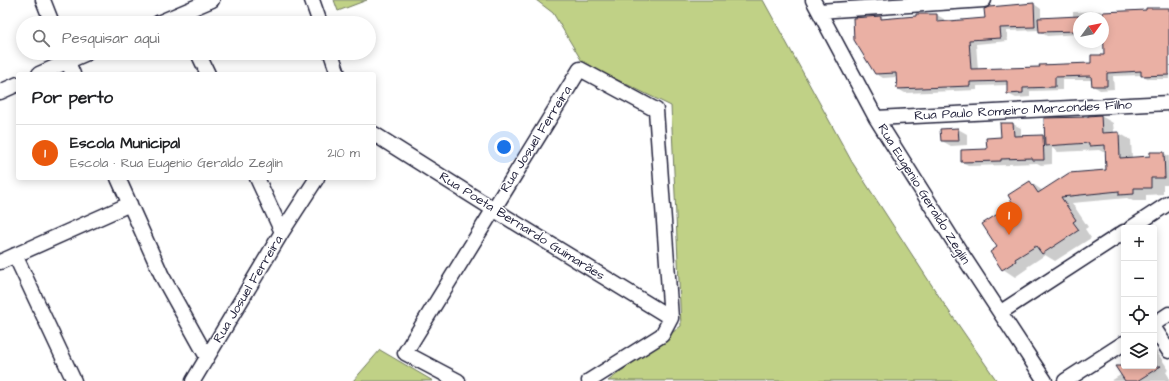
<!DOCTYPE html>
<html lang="pt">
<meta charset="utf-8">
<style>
body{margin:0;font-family:"Architects Daughter",sans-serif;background:#f6f6f6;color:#202124}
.controls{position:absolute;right:12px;bottom:12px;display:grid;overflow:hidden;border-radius:4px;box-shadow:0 2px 10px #0003}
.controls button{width:36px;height:36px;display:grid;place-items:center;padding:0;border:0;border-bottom:1px solid #e0e0e0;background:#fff;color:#202124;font:20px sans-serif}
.compass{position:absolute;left:1073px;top:12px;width:36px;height:36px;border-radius:50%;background:#fff;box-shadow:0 2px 10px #0003;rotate:57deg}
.you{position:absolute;left:504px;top:147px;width:14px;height:14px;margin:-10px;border:3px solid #fff;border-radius:50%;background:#1a73e8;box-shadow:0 0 0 6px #1a73e833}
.badge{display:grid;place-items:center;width:26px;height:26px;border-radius:50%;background:#ea580c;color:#fff;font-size:13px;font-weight:700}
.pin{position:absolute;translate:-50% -33px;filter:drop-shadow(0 1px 2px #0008)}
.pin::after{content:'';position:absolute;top:21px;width:14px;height:12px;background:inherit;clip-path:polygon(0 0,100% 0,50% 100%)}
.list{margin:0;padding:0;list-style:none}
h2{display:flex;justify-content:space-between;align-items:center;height:52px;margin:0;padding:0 16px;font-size:17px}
h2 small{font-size:13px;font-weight:400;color:#757577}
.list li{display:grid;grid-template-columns:26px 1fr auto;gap:12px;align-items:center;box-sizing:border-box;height:56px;padding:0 16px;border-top:1px solid #e0e0e0}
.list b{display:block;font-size:15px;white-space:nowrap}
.list p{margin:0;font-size:13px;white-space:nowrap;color:#757577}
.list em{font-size:13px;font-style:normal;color:#757577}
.icon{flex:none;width:22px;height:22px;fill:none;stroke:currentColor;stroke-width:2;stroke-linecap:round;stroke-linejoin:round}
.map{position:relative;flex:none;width:1169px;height:381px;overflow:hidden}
.search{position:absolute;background:#fff;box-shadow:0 2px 10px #0003;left:16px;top:16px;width:360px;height:44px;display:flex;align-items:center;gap:10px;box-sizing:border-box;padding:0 14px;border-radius:22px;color:#757577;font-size:15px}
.panel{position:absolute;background:#fff;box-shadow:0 2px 10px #0003;left:16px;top:72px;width:360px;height:108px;border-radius:4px}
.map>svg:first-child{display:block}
.green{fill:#c0d186;stroke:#717a60}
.shadow{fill:#0003;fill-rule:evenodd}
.building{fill:#eab0a4;stroke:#22223b}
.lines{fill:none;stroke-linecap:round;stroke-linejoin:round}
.minor-casing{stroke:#22223b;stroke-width:17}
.minor{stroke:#fff;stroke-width:14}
.labels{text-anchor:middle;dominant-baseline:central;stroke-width:3;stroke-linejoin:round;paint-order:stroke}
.street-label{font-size:13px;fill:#22223b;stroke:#fff}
</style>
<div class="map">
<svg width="1169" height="381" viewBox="0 0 1169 381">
<rect width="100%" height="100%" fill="#fff"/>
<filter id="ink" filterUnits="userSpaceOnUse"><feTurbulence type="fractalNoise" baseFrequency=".025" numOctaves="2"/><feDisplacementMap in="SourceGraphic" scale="8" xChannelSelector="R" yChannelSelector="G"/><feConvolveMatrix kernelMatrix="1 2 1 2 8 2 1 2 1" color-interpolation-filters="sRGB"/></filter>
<g filter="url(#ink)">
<path class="green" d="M 334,0 L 367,0 L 338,11 Z
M 536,0 L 763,0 L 852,162 L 942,301 L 997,381 L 608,381 L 681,326 L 671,106 L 583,63 L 553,13 Z
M 380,350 L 433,381 L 353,381 Z"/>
<path class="shadow" d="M 1034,4 L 1041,9 L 1041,19 L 1073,17 L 1073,12 L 1100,11 L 1104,13 L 1169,9 L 1169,79 L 1149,79 L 1142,75 L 1113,76 L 1114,89 L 1100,90 L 1093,86 L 1093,80 L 1062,80 L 1062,90 L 1030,91 L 1030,97 L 1016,98 L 1008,94 L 1008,85 L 977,86 L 977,90 L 905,93 L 898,89 L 897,77 L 883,78 L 875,73 L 880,17 L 885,20 L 937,15 L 944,19 L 944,22 L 986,19 ZM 1079,18 L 1103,18 L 1103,33 L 1105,33 L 1106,56 L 1092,64 L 1041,68 L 978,70 L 976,44 L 1008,41 L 1007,31 L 1040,30 L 1040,32 L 1047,36 L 1079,34 Z
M 1101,116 L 1113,123 L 1114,133 L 1119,133 L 1131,140 L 1132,158 L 1151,157 L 1163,153 L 1169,156 L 1169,185 L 1163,185 L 1163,194 L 1146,195 L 1146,201 L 1133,201 L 1127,198 L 1072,203 L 1088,227 L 1085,229 L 1091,238 L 1055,261 L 1045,255 L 1027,267 L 1028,268 L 1015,277 L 1003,269 L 999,247 L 1015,204 L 1030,182 L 1043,191 L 1107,171 L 1106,152 L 1103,152 L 1099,150 L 1058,152 L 1052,148 L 1052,164 L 1041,165 L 1037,163 L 1009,164 L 1009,165 L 970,166 L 962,162 L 988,150 L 1002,138 L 1013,124 L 1021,128 L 1021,137 L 1043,136 L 1046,138 L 1089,118 L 1089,117 Z
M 958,129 L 967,134 L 967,145 L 951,146 L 942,141 L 941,130 Z
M 1154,348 L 1169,370 L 1166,372 L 1169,377 L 1169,381 L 1111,381 L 1122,374 L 1126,366 L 1154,366 Z"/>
<path class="building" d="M 1034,3 L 1035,27 L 1000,28 L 1001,38 L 969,40 L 971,69 L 1040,67 L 1039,65 L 1091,63 L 1091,55 L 1104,55 L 1103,12 L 1146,10 L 1146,8 L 1169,8 L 1169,75 L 1141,76 L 1141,71 L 1107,73 L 1107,86 L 1092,86 L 1091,76 L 1055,77 L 1055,87 L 1023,88 L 1023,93 L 1007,94 L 1007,81 L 970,82 L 970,86 L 897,89 L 896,73 L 875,74 L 854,40 L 853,18 L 881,16 L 881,19 L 916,16 L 916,14 L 937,14 L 937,22 L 985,18 L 984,9 L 989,7 Z
M 1079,16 L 1079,31 L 1039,32 L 1038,18 Z
M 1101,115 L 1102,133 L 1119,132 L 1120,158 L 1150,156 L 1150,152 L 1164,152 L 1165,178 L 1151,178 L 1151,188 L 1134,188 L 1134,194 L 1119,195 L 1119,191 L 1061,197 L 1076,220 L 1073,222 L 1079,230 L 1042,254 L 1036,246 L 1015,259 L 1016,261 L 1002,270 L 990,252 L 997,247 L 982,224 L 1013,204 L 1008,195 L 1030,181 L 1038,193 L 1069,173 L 1106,170 L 1105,145 L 1089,146 L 1089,143 L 1045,146 L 1044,118 L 1088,117 L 1088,116 Z
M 1000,123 L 1013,123 L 1014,136 L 1043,135 L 1044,160 L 1032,160 L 1032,158 L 1001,159 L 1001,161 L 961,162 L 961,150 L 987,149 L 986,138 L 1001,137 Z
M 958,128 L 959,141 L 941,141 L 940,129 Z
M 1115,366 L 1161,366 L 1137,381 L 1125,381 Z"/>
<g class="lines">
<defs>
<path id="minor" d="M 43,0 L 52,23
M 312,0 L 320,23
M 813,0 L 876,118 L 961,253 L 1045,381
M 819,11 L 984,0
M 158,23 L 212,0
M 64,53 L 73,74
M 198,53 L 208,74
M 331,53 L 338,74
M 39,74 L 87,53
M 0,92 L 18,84
M 876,118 L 1169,103
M 374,134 L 493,209 L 671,318
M 118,178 L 162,276 L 207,357
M 257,178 L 282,232
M 1131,228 L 1169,203
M 15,255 L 74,381
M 0,262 L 130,204
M 1001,312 L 1124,232
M 1154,324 L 1169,314
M 1154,328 L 1169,351
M 193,381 L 282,232 L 317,178
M 458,381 L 405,353 L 580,69 L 656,110 L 671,318
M 589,381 L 662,335 L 671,318
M 1065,381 L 1124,343"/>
</defs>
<use href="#minor" class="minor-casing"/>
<use href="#minor" class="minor"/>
</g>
</g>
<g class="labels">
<g class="street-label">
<text transform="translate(1023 110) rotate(-3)">Rua Paulo Romeiro Marcondes Filho</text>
<text transform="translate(536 139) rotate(-58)">Rua Josuel Ferreira</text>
<text transform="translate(924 194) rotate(58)">Rua Eugenio Geraldo Zeglin</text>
<text transform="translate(522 226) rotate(32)">Rua Poeta Bernardo Guimarães</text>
<text transform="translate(248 289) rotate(-59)">Rua Josuel Ferreira</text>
</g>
</g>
</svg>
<div class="controls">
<button>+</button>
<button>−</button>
<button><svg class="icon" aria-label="locate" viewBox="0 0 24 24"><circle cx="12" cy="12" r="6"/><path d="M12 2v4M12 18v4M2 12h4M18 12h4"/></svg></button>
<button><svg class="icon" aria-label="layers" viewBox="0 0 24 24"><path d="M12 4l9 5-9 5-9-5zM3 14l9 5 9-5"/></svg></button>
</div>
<svg class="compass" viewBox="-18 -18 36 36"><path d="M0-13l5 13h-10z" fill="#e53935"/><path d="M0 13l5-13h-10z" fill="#757577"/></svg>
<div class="you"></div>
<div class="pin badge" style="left:1009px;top:235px">1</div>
<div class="search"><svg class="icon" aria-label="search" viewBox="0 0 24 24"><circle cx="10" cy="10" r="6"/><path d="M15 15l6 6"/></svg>Pesquisar aqui</div>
<section class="panel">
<h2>Por perto<small></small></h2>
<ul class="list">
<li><span class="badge">1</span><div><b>Escola Municipal</b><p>Escola · Rua Eugenio Geraldo Zeglin</p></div><em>210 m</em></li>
</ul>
</section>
</div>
